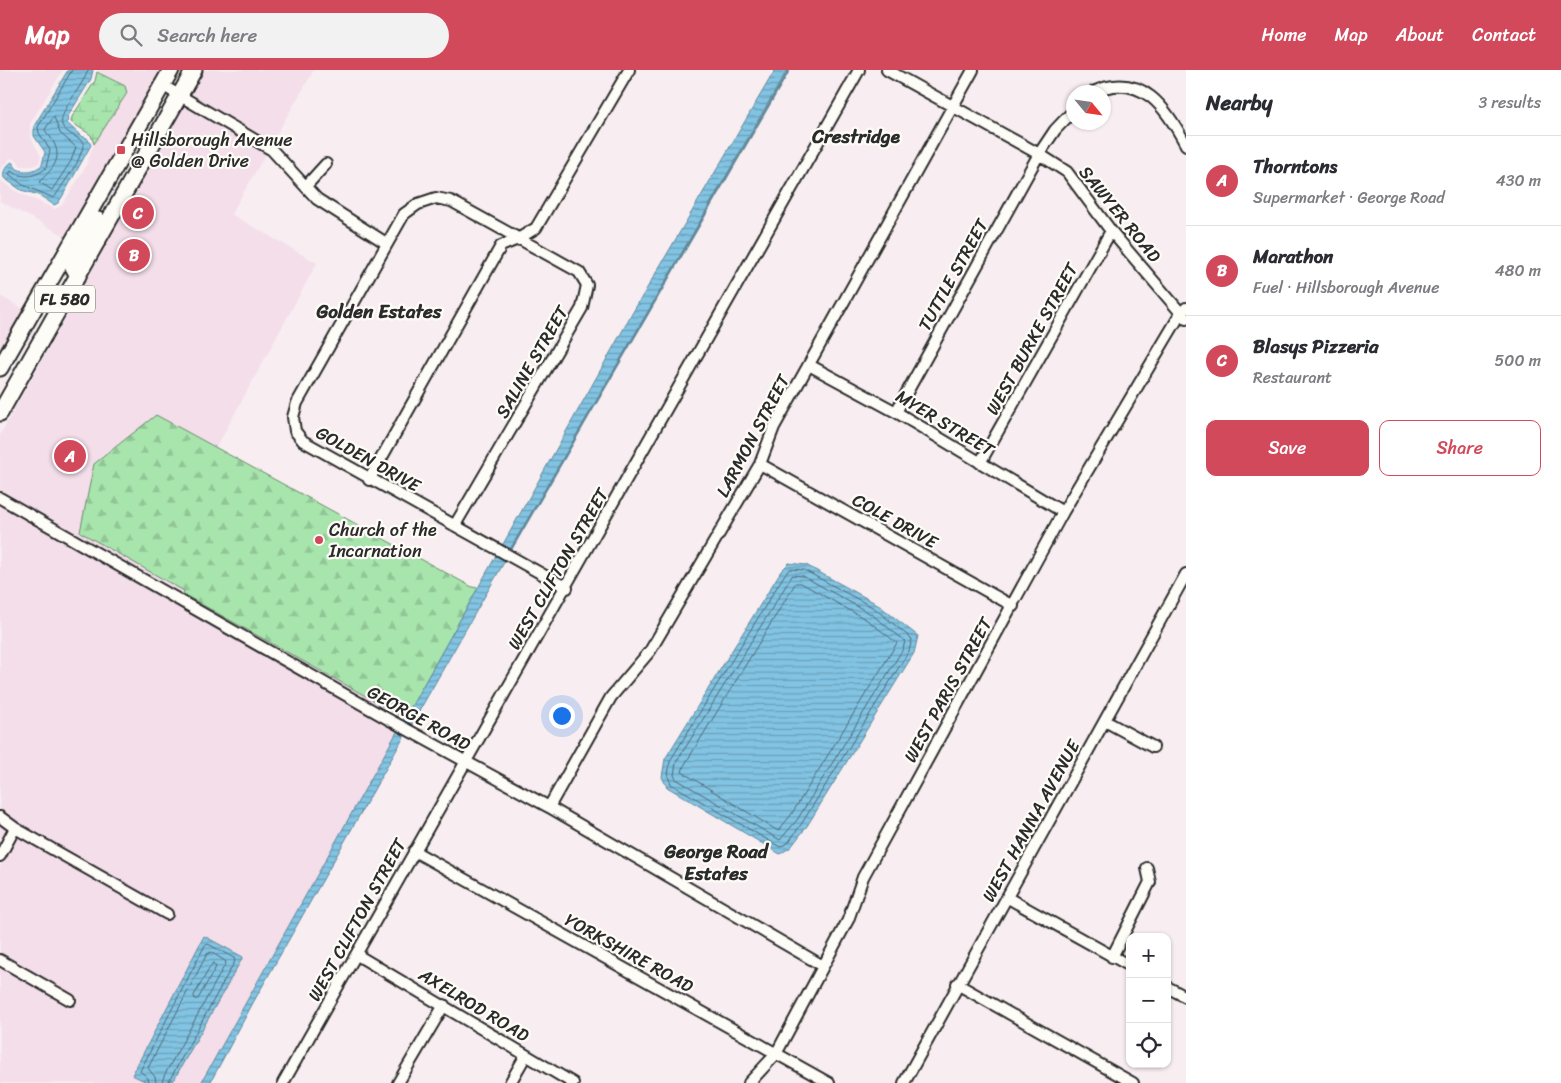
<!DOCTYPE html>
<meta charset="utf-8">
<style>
body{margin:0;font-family:Sriracha,sans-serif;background:#f2f2f3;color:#2b2b33}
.controls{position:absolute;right:15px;bottom:15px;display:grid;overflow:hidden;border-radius:10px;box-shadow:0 1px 4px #0004}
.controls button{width:45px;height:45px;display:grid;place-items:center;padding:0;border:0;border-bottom:1px solid #e1e1e2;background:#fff;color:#2b2b33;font:25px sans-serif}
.compass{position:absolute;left:1066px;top:15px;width:45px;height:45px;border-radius:50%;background:#fff;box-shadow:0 1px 4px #0004;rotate:119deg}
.you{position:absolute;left:561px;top:645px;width:18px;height:18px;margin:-12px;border:4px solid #fff;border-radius:50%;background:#1a73e8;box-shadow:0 0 0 8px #1a73e833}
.badge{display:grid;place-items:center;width:32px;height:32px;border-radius:50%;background:#d1495b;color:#fff;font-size:16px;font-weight:700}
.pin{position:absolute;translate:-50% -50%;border:2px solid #fff;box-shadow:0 1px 5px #0006}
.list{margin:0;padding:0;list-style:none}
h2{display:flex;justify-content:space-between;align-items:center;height:65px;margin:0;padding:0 20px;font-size:21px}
h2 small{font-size:16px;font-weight:400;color:#7c7c81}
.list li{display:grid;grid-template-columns:32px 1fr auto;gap:15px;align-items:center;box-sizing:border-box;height:90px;padding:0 20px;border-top:1px solid #e1e1e2}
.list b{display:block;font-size:19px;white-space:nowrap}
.list p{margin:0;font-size:16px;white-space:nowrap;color:#7c7c81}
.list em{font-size:16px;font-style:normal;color:#7c7c81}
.actions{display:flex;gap:10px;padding:15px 20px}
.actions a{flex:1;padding:11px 0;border:1px solid #d1495b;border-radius:10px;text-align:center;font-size:18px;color:#d1495b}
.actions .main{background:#d1495b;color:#fff}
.icon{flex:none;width:28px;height:28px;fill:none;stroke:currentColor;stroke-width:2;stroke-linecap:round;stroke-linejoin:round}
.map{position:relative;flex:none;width:1186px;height:1013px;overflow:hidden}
header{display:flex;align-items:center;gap:30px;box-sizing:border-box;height:70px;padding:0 25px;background:#d1495b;color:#fff}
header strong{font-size:24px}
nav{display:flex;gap:28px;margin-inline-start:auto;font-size:18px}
.search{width:350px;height:45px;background:#f2f2f3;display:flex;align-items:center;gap:12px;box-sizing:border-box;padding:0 18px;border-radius:28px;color:#7c7c81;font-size:19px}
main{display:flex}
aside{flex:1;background:#fff}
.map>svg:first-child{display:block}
.built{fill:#f3deea}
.forest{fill:url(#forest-firs);stroke:#6a886c}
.wetland{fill:url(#wetland-marsh);stroke:#6a886c}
.water{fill:url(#water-rules);stroke:#5f8799}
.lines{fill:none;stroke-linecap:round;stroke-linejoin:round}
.shore{stroke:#4e6875;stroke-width:1}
.stream{stroke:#5f8799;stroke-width:2.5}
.minor-casing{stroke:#2b2b2b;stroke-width:14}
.primary-casing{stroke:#2b2b2b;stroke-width:19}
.minor{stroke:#fdfcf7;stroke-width:10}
.primary{stroke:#fdfcf7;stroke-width:15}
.poi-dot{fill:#d1495b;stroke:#fdfcf7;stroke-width:2}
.labels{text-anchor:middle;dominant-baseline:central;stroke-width:4.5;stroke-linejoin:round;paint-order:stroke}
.shield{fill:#fdfcf7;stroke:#6a6a68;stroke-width:1}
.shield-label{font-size:16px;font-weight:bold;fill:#2b2b2b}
.poi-label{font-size:18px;fill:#2b2b2b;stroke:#fdfcf7;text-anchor:start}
.street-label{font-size:18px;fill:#2b2b2b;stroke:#fdfcf7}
.neighbourhood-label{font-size:19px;font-weight:bold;fill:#2b2b2b;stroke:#fdfcf7}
</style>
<header>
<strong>Map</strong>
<div class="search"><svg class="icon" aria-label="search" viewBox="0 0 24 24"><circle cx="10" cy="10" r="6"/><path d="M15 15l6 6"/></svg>Search here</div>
<nav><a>Home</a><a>Map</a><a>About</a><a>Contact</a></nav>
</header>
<main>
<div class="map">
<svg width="1186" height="1013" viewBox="0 0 1186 1013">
<defs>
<pattern id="forest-firs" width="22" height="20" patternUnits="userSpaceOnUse" patternTransform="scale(1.25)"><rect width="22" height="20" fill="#a8e5ad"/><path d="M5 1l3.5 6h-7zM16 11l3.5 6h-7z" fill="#91c595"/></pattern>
<pattern id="wetland-marsh" width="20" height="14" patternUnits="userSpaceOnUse" patternTransform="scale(1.25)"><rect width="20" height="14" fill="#a8e5ad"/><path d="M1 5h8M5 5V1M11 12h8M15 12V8" fill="none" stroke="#91c595"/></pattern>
<pattern id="water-rules" width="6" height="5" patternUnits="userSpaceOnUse" patternTransform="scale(1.25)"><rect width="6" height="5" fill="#82c4e3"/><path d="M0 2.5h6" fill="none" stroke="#6b9fb8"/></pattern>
</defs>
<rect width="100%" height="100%" fill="#f8eef1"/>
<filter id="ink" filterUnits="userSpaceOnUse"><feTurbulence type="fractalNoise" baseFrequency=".02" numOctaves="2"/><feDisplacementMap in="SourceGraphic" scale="10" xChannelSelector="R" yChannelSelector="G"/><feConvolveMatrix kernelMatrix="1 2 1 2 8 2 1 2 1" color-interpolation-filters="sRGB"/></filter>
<g filter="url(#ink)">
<path class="built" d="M 0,0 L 63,0 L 30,54 L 30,66 L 41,86 L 39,93 L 33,96 L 21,96 L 17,90 L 10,88 L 0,100 Z
M 97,0 L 160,0 L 67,167 L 0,131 L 0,110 L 15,121 L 55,139 L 62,135 L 85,98 L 94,74 L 127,23 L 125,16 Z
M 204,0 L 314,0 L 271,74 L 190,26 Z
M 186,33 L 267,82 L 231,144 L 317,193 L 216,378 L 156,346 L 183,524 L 405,648 L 402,653 L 0,423 L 0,365 Z
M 0,226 L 25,240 L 0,281 Z
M 0,434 L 398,660 L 201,1013 L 172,1013 L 243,887 L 204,866 L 132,1005 L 149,1013 L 0,1013 L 0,895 L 72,936 L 76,929 L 0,885 L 0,797 L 17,764 L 169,850 L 174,843 L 18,754 L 0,742 Z
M 0,753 L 9,759 L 0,775 Z"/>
<path class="forest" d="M 156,345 L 472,517 L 478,518 L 405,648 L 183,524 L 184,521 L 80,462 L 94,394 Z"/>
<path class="wetland" d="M 97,2 L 125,16 L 127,23 L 94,74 L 91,65 L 71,52 L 72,47 L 95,11 Z"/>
<path class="water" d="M 68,0 L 93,0 L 91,9 L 68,46 L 67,53 L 81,66 L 87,68 L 91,75 L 62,127 L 58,133 L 54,135 L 39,125 L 21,120 L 4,108 C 2,101 7,95 12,92 L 17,99 C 26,103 35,101 42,95 L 45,82 L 34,66 L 34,56 Z
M 775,0 L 787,0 L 510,481 L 502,476 L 633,242 Z
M 497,484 L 506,489 L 410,657 L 402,653 Z
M 789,493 L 806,495 L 877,534 L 918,566 L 914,583 L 807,756 L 791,777 L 780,784 L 667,717 L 662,707 L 665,689 L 781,501 Z
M 398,660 L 405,665 L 254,931 L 210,1013 L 201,1013 Z
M 204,866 L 243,887 L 172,1013 L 149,1013 L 132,1005 Z"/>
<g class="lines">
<path class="shore" d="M 72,0 L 38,57 L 39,63 L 50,80 L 46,98 C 36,107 23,109 11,101 L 9,104 L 23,115 L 54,128 L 77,93 L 84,75 C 82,67 66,65 62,55 C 58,42 84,15 88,0
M 54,47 L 60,63 L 76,77 L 71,91 L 52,120 L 39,112 C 50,101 63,91 54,73 C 52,68 47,64 45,60 Z
M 790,499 L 804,500 L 874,538 L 912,569 L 909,581 L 802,753 L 788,773 L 780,777 L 671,714 L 668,706 L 670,691 L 785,504 Z
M 793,505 L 803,506 L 871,544 L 905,571 L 903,579 L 797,750 L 780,770 L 676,709 L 674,705 L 676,693 Z
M 796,513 L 801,513 L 867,550 L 897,573 L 791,745 L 778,761 L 682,702 L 684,696 Z
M 213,893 L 216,897 L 198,929 L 195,929 L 194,926 Z
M 149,1013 L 148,1008 L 140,1001 L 205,875 L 208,874 L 234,888 L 235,891 L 168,1013
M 156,1013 L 155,1007 L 148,998 L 207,884 L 211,882 L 225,891 L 226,893 L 164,1006 L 162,1013"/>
<path class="stream" d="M 510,481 L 789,0"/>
<defs>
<path id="minor" d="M 887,0 L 1039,84 L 1067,102 L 1111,161 L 1186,249
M 162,15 L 272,80 L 317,129 L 386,173
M 1093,22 C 1142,0 1167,39 1186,75
M 306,116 L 326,94
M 809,295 L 896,342 L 1063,442
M 896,342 L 1039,84 L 1055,60 L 1074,40
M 980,393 L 1111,161
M 760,394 L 1013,536
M 369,410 L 501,176 L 518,169 L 536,158 L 629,0
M 0,428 L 386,648 L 549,737 L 823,896
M 455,455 L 582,238 L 587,215 L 579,202 L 451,131 L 436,128 L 418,134 L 404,144 L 297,333 L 293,347 L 295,361 L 303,371 L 567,518
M 1105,651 L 1153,677
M 549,737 L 611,627 L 650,581 L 760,394 L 774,357 L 973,0
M 0,747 L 15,758 L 167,844
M 414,781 L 829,1013
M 0,786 L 15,758
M 1008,828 L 1130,896
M 357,885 L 573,1013
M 1112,887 L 1150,812 L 1147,798
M 0,890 L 70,930
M 957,914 L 1133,1013
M 1167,917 L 1186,927
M 283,1013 L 859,0
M 398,1013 L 444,935
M 510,1013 L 526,985
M 749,1013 L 776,984 L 848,850 L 863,807 L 1063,442 L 1181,243 L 1186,238
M 904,1013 L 1186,504"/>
<path id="primary" d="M 78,206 L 72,195 L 98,150
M 0,298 L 171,0
M 0,343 L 194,0"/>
</defs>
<use href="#minor" class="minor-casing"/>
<use href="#primary" class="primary-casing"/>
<use href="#minor" class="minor"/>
<use href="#primary" class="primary"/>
</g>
</g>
<g class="poi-dot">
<rect x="116" y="75" width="10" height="10" rx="2.5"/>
<circle cx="319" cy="470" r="5"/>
</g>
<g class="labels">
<rect class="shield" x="35" y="215.5" width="60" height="27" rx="4"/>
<g class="shield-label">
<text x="65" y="229">FL 580</text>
</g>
<g class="poi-label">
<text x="131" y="70">Hillsborough Avenue<tspan x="131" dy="21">@ Golden Drive</tspan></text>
<text x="329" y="460">Church of the<tspan x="329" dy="21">Incarnation</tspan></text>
</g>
<g class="street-label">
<text transform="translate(1120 144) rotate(51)">SAWYER ROAD</text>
<text transform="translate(953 205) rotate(-61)">TUTTLE STREET</text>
<text transform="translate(1032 269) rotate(-61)">WEST BURKE STREET</text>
<text transform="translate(532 292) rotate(-60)">SALINE STREET</text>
<text transform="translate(945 353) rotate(31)">MYER STREET</text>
<text transform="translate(753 366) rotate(-62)">LARMON STREET</text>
<text transform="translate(368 389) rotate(29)">GOLDEN DRIVE</text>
<text transform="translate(895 451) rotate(29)">COLE DRIVE</text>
<text transform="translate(558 499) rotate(-60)">WEST CLIFTON STREET</text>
<text transform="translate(948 620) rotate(-61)">WEST PARIS STREET</text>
<text transform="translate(419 648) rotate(29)">GEORGE ROAD</text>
<text transform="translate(1031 751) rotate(-61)">WEST HANNA AVENUE</text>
<text transform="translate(357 850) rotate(-61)">WEST CLIFTON STREET</text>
<text transform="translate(629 883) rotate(29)">YORKSHIRE ROAD</text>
<text transform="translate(474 935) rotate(31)">AXELROD ROAD</text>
</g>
<g class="neighbourhood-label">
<text x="856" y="66">Crestridge</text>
<text x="379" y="241">Golden Estates</text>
<text x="716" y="781">George Road<tspan x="716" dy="22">Estates</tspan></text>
</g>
</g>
</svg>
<div class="controls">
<button>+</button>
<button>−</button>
<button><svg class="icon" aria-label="locate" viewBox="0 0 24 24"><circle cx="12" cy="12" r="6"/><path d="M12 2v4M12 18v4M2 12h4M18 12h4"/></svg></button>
</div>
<svg class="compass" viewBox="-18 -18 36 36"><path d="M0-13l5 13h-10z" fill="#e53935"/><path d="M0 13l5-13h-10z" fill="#7c7c81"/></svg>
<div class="you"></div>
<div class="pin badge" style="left:70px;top:386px">A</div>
<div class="pin badge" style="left:134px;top:185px">B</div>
<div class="pin badge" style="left:138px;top:143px">C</div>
</div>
<aside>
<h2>Nearby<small>3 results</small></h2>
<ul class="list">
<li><span class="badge">A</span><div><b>Thorntons</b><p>Supermarket · George Road</p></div><em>430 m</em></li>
<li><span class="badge">B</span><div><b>Marathon</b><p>Fuel · Hillsborough Avenue</p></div><em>480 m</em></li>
<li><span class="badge">C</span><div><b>Blasys Pizzeria</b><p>Restaurant</p></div><em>500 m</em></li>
</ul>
<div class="actions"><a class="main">Save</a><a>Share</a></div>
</aside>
</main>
